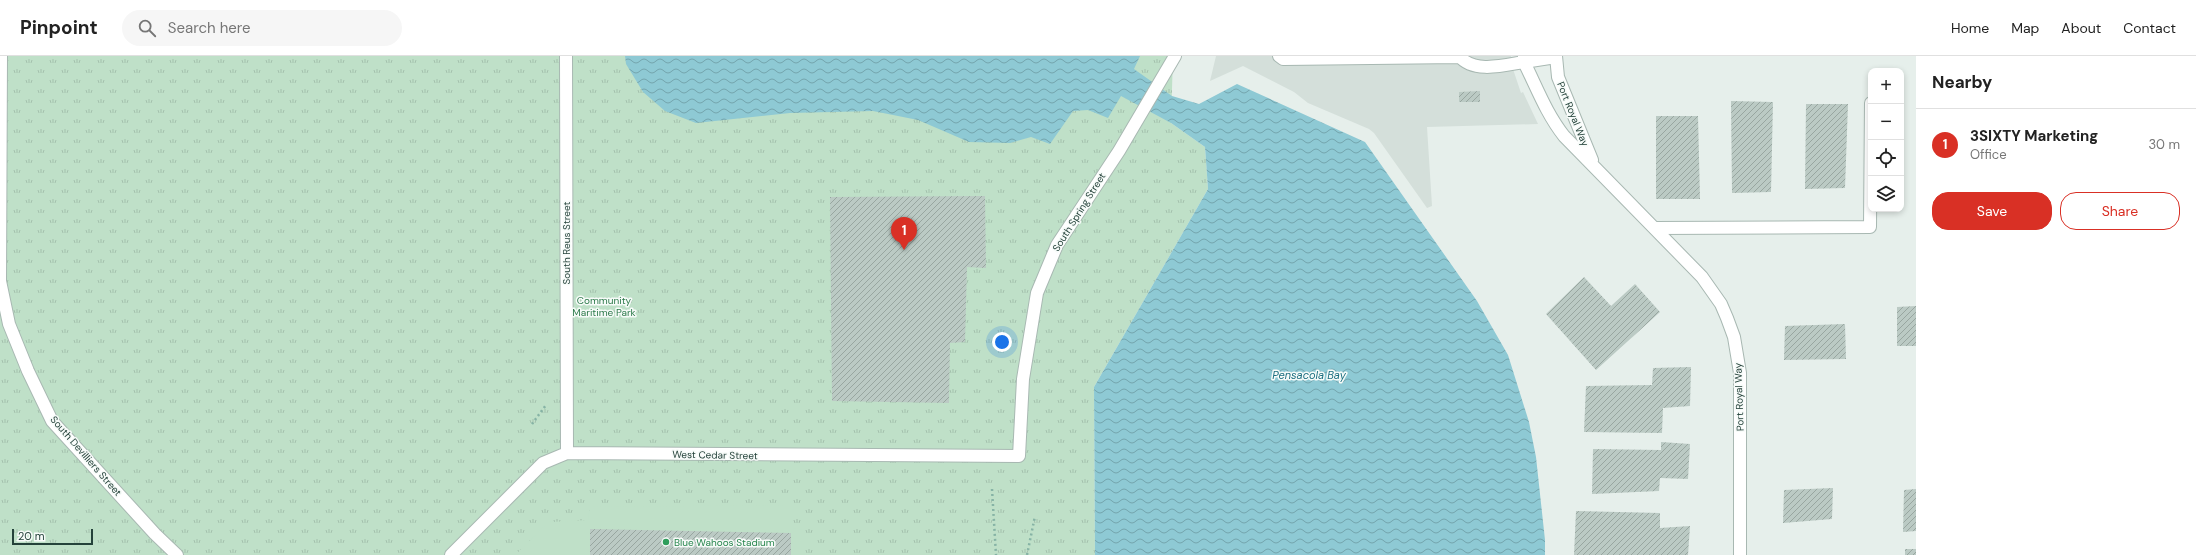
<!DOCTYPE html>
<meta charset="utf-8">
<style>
body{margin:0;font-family:"DM Sans",sans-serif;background:#f6f6f6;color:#222}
.controls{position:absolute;right:12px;top:12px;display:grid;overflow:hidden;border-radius:8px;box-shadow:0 2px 6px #0003}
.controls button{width:36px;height:36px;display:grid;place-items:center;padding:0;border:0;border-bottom:1px solid #e0e0e0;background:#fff;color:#222;font:20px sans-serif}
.scale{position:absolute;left:12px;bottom:10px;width:81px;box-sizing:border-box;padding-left:4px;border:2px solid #24423a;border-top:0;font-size:11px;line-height:14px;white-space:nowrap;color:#24423a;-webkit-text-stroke:3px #f7fbf9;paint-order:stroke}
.you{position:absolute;left:1002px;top:286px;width:14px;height:14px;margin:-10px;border:3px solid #fff;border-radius:50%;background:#1a73e8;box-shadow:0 0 0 6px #1a73e833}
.badge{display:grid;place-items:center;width:26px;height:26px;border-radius:50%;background:#d93025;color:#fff;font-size:13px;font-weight:700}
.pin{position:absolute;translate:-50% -33px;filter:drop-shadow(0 1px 2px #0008)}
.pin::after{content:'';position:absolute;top:21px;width:14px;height:12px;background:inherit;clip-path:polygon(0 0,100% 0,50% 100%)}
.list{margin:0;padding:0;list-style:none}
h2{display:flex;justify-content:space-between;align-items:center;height:52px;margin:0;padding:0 16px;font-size:17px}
h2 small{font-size:13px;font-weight:400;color:#767676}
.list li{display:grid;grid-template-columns:26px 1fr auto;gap:12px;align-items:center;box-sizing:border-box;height:72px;padding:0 16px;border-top:1px solid #e0e0e0}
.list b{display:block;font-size:15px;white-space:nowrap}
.list p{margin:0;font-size:13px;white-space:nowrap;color:#767676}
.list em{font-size:13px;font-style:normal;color:#767676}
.actions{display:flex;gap:8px;padding:12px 16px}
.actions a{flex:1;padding:9px 0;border:1px solid #d93025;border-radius:16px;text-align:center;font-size:14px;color:#d93025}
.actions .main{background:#d93025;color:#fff}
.icon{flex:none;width:22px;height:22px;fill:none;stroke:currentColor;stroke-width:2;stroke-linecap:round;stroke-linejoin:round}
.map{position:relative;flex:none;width:1916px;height:499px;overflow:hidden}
header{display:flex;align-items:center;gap:24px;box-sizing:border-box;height:56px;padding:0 20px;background:#fff;border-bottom:1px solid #e0e0e0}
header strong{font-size:19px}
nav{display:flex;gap:22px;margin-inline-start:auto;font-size:14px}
.search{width:280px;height:36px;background:#f6f6f6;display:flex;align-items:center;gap:10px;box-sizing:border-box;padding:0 14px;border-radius:22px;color:#767676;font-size:15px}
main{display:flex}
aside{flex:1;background:#fff}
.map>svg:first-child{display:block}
.built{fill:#d4dfda}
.grass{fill:url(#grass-tufts)}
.garden{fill:#bfe0c8}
.water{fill:url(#water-waves)}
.building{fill:url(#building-hatch)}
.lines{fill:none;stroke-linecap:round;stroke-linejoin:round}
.service-casing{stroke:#a8b8b2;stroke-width:14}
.minor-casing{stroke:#a8b8b2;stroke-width:14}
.path{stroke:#86b3a5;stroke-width:2.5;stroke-dasharray:2 3;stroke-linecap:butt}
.service{stroke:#fff;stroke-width:12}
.minor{stroke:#fff;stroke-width:12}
.leisure-dot{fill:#2e9e5b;stroke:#f7fbf9;stroke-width:1.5}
.labels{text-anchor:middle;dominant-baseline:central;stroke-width:3;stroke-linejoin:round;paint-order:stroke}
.street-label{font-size:10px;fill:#24423a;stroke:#f7fbf9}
.park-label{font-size:10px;fill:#2d7a4b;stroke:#f7fbf9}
.leisure-label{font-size:10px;fill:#27864d;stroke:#f7fbf9;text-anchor:start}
.water-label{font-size:11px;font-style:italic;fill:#1c6f80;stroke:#f7fbf9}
</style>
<header>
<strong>Pinpoint</strong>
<div class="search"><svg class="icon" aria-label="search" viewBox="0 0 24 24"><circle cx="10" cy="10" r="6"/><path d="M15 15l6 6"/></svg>Search here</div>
<nav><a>Home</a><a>Map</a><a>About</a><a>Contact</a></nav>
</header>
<main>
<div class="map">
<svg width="1916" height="499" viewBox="0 0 1916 499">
<defs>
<pattern id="grass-tufts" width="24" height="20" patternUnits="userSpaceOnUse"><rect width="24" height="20" fill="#bfe0c8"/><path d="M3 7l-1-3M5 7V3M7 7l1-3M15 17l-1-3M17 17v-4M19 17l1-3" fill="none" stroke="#a4c1ad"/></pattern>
<pattern id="water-waves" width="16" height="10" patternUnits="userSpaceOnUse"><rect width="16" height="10" fill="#8ec9d4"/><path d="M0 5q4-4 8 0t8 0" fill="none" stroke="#74a5ad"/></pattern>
<pattern id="building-hatch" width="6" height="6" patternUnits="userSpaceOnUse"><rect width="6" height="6" fill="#bbcac4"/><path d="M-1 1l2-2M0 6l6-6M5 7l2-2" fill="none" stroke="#98a6a0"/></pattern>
</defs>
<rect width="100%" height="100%" fill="#e6efeb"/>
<path class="built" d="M 1216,0 L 1511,0 L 1511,7 L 1521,37 L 1523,36 L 1538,68 L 1427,71 L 1432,150 L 1427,152 L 1374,77 L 1369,73 L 1308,47 L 1294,36 L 1243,10 L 1210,25 Z"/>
<path class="grass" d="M 0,0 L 1173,0 L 1171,67 L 1205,91 L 1208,133 L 1094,331 L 1095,499 L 0,499 Z"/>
<path class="garden" d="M 792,449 L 792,472 L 804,474 L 804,499 L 515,499 L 549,466 L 588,464 L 590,451 Z"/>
<path class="water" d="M 625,0 L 1140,0 L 1134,13 L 1172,40 L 1199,48 L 1237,28 L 1365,86 L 1477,245 L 1508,299 L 1529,366 L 1536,401 L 1545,484 L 1545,499 L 1095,499 L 1094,331 L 1208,133 L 1205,91 L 1171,67 L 1121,40 L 1108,62 L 1088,54 L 1073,55 L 1050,88 L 1031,81 L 1010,87 L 969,86 L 918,64 L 873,55 L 790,57 L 696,67 L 665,55 L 643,36 L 626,8 Z"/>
<path class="building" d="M 1480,35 L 1480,46 L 1459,46 L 1459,36 Z
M 1731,45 L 1773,46 L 1771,136 L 1732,137 Z
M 1806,48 L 1848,48 L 1845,132 L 1805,133 Z
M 1656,60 L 1698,60 L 1700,143 L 1656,143 Z
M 985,140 L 986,212 L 967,211 L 965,286 L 950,287 L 949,347 L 832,345 L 830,141 Z
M 1584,221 L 1611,250 L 1635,228 L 1660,256 L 1596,314 L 1546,258 Z
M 1916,250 L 1916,290 L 1897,290 L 1897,251 Z
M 1845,268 L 1846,303 L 1784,304 L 1785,270 Z
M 1691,311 L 1690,350 L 1663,352 L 1662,377 L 1584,376 L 1586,330 L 1652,329 L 1653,312 Z
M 1661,386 L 1690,388 L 1688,423 L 1660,422 L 1659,435 L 1592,438 L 1593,393 L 1661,394 Z
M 1833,432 L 1832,463 L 1783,467 L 1784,434 Z
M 1916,433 L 1916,475 L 1903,476 L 1904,434 Z
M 1576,455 L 1660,457 L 1660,472 L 1690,470 L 1688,499 L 1574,499 Z
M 590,473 L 791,477 L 791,499 L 590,499 Z
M 1905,493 L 1916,493 L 1916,499 L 1905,499 Z"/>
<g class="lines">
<defs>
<path id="service" d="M 1279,0 L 1283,3 L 1459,1
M 1459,0 C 1474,18 1505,9 1524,6
M 1655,172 L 1870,171 L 1871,47"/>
<path id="minor" d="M 1,0 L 0,225 L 9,268 L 28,315 L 52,365 L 155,478 L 177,499
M 566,0 L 567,397
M 1524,0 L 1524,6 C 1537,32 1546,57 1564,80 L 1702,221 L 1721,248 L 1727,262 L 1734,281 L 1740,317 L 1740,499
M 1556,0 L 1558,21 L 1592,104
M 1524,6 L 1556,1
M 451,499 L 543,407 L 567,397 L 1019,400 L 1023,323 L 1037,237 L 1057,189 L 1119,95 L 1175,0"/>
</defs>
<use href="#service" class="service-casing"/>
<use href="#minor" class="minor-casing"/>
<path class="path" d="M 532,368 L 546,349
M 992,433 L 996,499
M 1027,499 L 1035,460"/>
<use href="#service" class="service"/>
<use href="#minor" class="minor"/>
</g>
<circle class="leisure-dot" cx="666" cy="486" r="4"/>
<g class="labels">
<g class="street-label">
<text transform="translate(1573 58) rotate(68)">Port Royal Way</text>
<text transform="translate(1079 156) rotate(-58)">South Spring Street</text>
<text transform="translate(566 187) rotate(-90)">South Reus Street</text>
<text transform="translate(1739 341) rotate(-92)">Port Royal Way</text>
<text transform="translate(715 399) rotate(1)">West Cedar Street</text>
<text transform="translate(86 400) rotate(49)">South Devilliers Street</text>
</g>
<g class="park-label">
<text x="604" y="244">Community<tspan x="604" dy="12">Maritime Park</tspan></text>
</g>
<g class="leisure-label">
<text x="674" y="486">Blue Wahoos Stadium</text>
</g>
<g class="water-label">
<text x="1309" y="319">Pensacola Bay</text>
</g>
</g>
</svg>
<div class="controls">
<button>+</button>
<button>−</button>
<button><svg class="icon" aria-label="locate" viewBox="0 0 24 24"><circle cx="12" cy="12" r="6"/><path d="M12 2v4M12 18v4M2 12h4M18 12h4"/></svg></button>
<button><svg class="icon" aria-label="layers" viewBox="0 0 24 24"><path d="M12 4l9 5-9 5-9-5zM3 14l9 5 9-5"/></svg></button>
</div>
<div class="scale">20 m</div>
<div class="you"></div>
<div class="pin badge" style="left:904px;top:194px">1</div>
</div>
<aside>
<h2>Nearby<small></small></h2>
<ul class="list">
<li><span class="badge">1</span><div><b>3SIXTY Marketing</b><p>Office</p></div><em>30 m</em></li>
</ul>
<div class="actions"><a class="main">Save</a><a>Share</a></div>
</aside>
</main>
